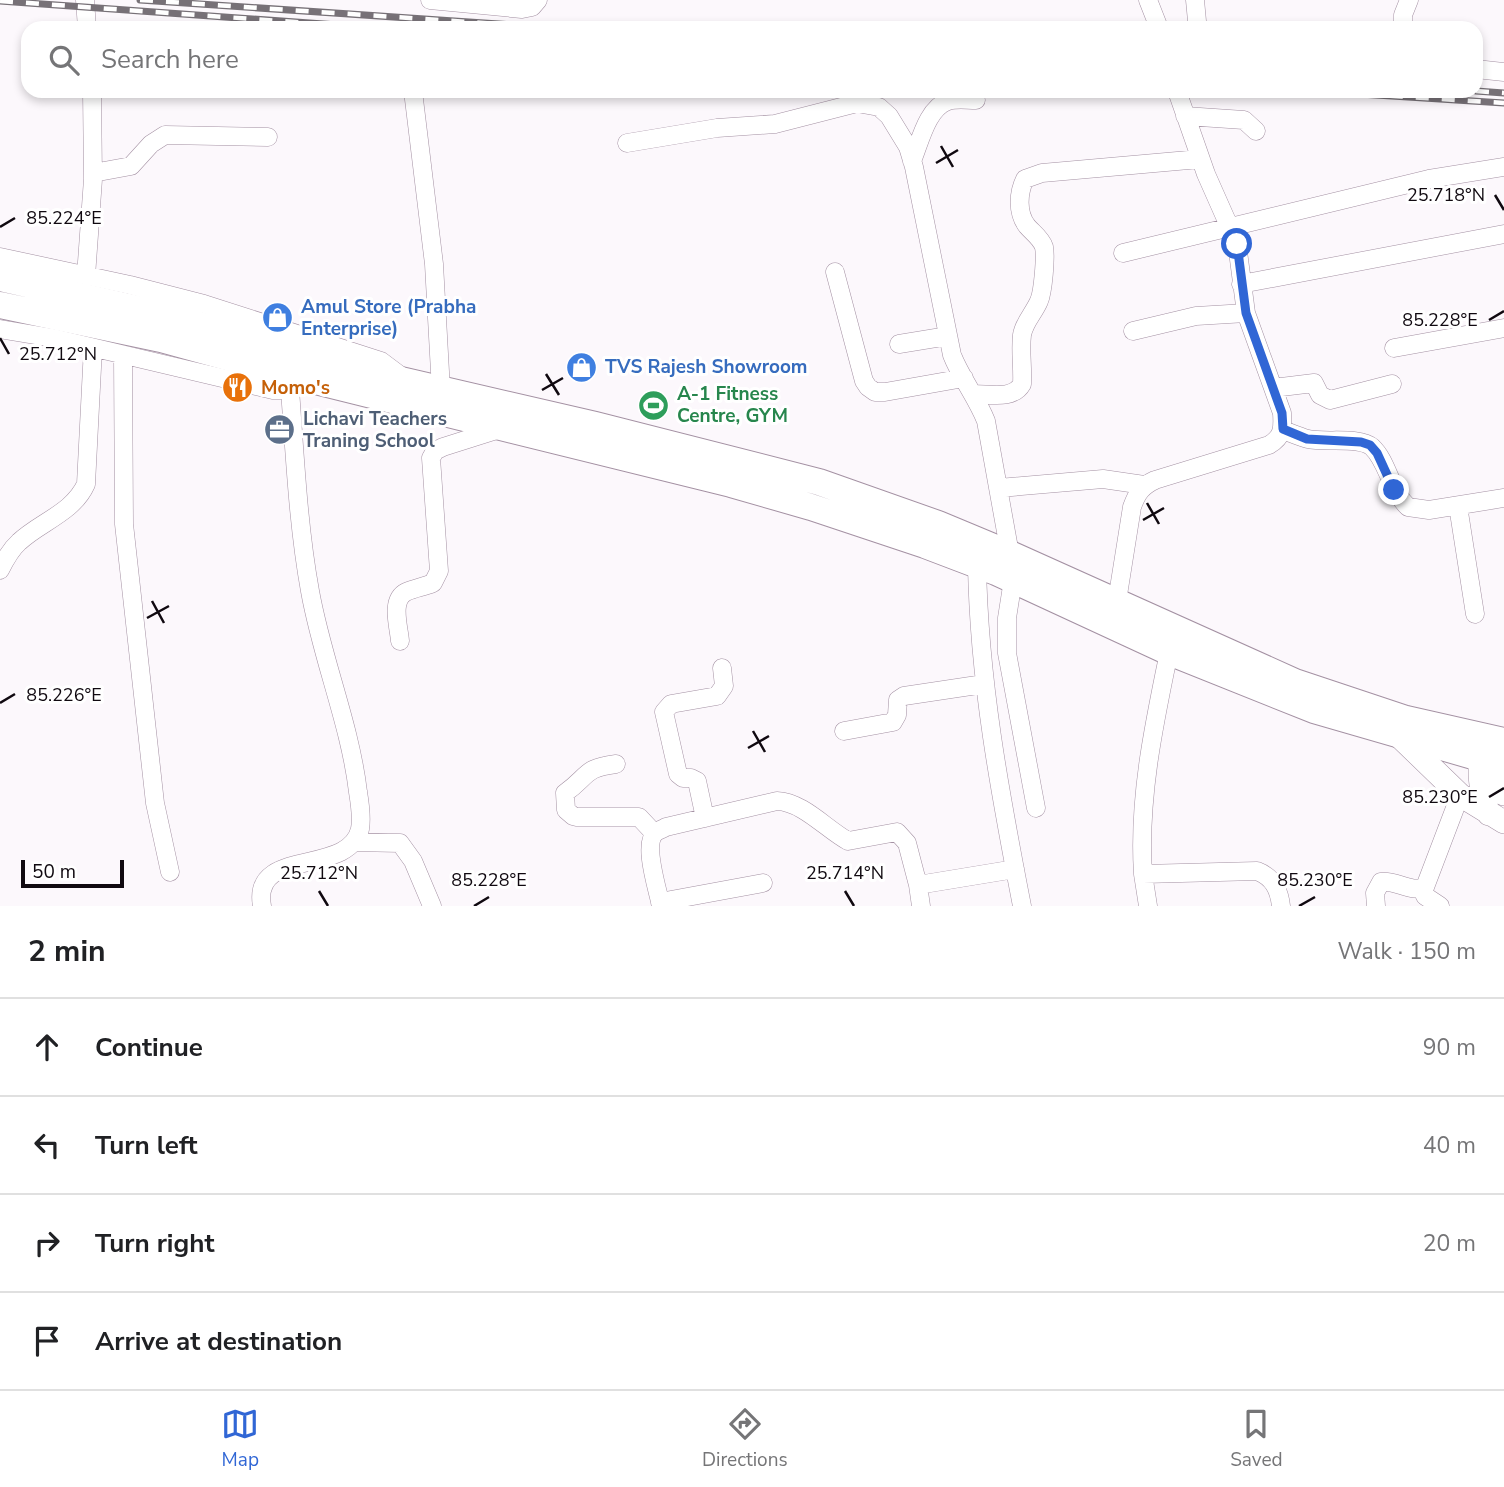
<!DOCTYPE html>
<meta charset="utf-8">
<style>
body{margin:0;font-family:"Nunito Sans",sans-serif;background:#f2f2f2;color:#202124}
.scale{position:absolute;left:21px;bottom:18px;width:103px;box-sizing:border-box;padding-left:7px;border:4px solid #100910;border-top:0;font-size:19px;line-height:24px;white-space:nowrap;color:#100910;-webkit-text-stroke:5px #fff;paint-order:stroke}
.stop{position:absolute;width:21px;height:21px;margin:-16px;border:5px solid #3066d5;border-radius:50%;background:#fff}
.stop.end{background:#3066d5;border-color:#fff;box-shadow:0 2px 7px #0008}
.list{margin:0;padding:0;list-style:none}
h2{display:flex;justify-content:space-between;align-items:center;height:91px;margin:0;padding:0 28px;font-size:30px}
h2 small{font-size:23px;font-weight:400;color:#757577}
.list li{display:grid;grid-template-columns:46px 1fr auto;gap:21px;align-items:center;box-sizing:border-box;height:98px;padding:0 28px;border-top:2px solid #e0e0e0}
.list b{display:block;font-size:26px;white-space:nowrap}
.list em{font-size:23px;font-style:normal;color:#757577}
.icon{flex:none;width:38px;height:38px;fill:none;stroke:currentColor;stroke-width:2;stroke-linecap:round;stroke-linejoin:round}
.map{position:relative;flex:none;width:1504px;height:906px;overflow:hidden}
.search{position:absolute;background:#fff;box-shadow:0 4px 10px #0003;left:21px;right:21px;top:21px;height:77px;display:flex;align-items:center;gap:18px;box-sizing:border-box;padding:0 24px;border-radius:21px;color:#757577;font-size:26px}
.sheet{height:483px;background:#fff}
nav{display:flex;justify-content:space-around;align-items:center;box-sizing:border-box;height:98px;border-top:2px solid #e0e0e0;background:#fff;font-size:19px;color:#757577}
nav a{display:grid;justify-items:center;gap:4px}
nav .on{color:#3066d5}
.map>svg:first-child{display:block}
.lines{fill:none;stroke-linecap:round;stroke-linejoin:round}
.minor-casing{stroke:#a491a3;stroke-width:19}
.major-casing{stroke:#a491a3;stroke-width:24}
.highway-casing{stroke:#a491a3;stroke-width:28}
.minor{stroke:#fff;stroke-width:18}
.major{stroke:#fff;stroke-width:23}
.highway{stroke:#fff;stroke-width:26}
.rail-casing{stroke:#777177;stroke-width:7}
.rail{stroke:#fff;stroke-width:4.5;stroke-dasharray:13;stroke-linecap:butt}
.route{stroke:#3066d5;stroke-width:9}
.ticks{fill:none;stroke:#100910;stroke-width:2.5}
.labels{text-anchor:middle;dominant-baseline:central;stroke-width:6;stroke-linejoin:round;paint-order:stroke}
.shop-label{font-size:19px;font-weight:bold;fill:#366cbe;stroke:#fff;text-anchor:start}
.food-label{font-size:19px;font-weight:bold;fill:#c56008;stroke:#fff;text-anchor:start}
.leisure-label{font-size:19px;font-weight:bold;fill:#27864d;stroke:#fff;text-anchor:start}
.service-label{font-size:19px;font-weight:bold;fill:#4e5e75;stroke:#fff;text-anchor:start}
.ticks-label{font-size:18px;text-anchor:middle;fill:#100910;stroke:#fff;stroke-width:6;stroke-linejoin:round;paint-order:stroke}
</style>
<div class="map">
<svg width="1504" height="906" viewBox="0 0 1504 906">
<rect width="100%" height="100%" fill="#fcf8fc"/>
<g class="lines">
<defs>
<path id="minor" d="M 85,0 L 87,28
M 430,0 L 522,9 L 532,7 L 538,0
M 1148,0 L 1159,28
M 1195,0 L 1197,21
M 1403,28 L 1403,15 L 1409,0
M 1476,69 L 1504,72
M 413,91 L 434,264 L 441,390
M 1185,116 L 1244,120 L 1256,131
M 627,143 L 717,128 L 775,124 L 857,103 L 879,107 L 889,116 L 908,147 L 914,167 L 952,355 C 961,378 977,398 986,421 L 1010,554
M 912,161 C 920,142 927,108 948,101 C 957,98 967,100 976,100
M 93,173 L 131,166 L 151,144 L 165,135 L 268,137
M 1123,253 L 1429,179 L 1504,167
M 0,257 L 130,285 L 204,304 L 381,361 L 401,376
M 835,272 L 864,381 L 868,387 L 875,392 L 885,392 L 964,378
M 86,276 L 93,179 L 92,91
M 1241,284 L 1504,234
M 0,329 L 53,338 L 273,390 L 290,390 L 299,386
M 1133,331 L 1196,316 L 1246,313
M 899,344 L 948,336
M 1394,348 L 1504,328
M 123,355 L 124,524 L 155,803 L 170,872
M 1273,388 L 1314,383 L 1320,395 L 1330,400 L 1392,384
M 974,394 C 990,394 1013,400 1022,384 C 1023,368 1020,351 1022,335 C 1024,322 1034,313 1039,301 C 1043,292 1046,257 1044,247 C 1041,238 1033,233 1027,226 C 1017,213 1018,193 1025,179 L 1042,173 L 1200,159
M 1283,430 C 1291,433 1300,437 1308,439 C 1325,443 1360,436 1372,447 C 1388,462 1390,490 1408,507 L 1429,510 L 1504,498
M 999,488 L 1103,479 L 1144,485
M 1458,506 L 1475,614
M 977,565 C 979,681 1000,793 1022,906
M 0,570 C 5,560 10,550 19,542 C 40,522 73,513 86,484 L 93,348
M 1013,580 L 1007,618 L 1007,653 L 1036,808
M 1117,601 L 1132,507 C 1137,493 1142,486 1155,480 L 1269,445 C 1283,437 1283,428 1282,413 L 1246,313 L 1237,244 L 1206,174 L 1177,91
M 400,641 C 399,627 390,600 406,592 C 414,588 424,587 433,583 L 439,571 L 431,458 L 435,451 L 443,447 L 503,428
M 1169,652 C 1154,724 1138,799 1143,874 L 1257,871 C 1273,877 1279,889 1281,906
M 844,731 L 893,722 L 897,715 L 898,700 L 904,696 L 984,684
M 616,764 C 583,768 589,776 565,793 L 566,810 L 573,816 L 577,817 L 639,817 L 654,833
M 705,818 L 697,781 L 691,778 L 683,778 L 678,774 L 664,712 L 671,704 L 717,696 L 724,686 L 722,668
M 354,842 L 400,843 L 413,861 L 432,906
M 1143,874 L 1148,906
M 1422,889 L 1425,896 L 1440,906
M 660,902 L 763,883
M 262,906 C 251,846 349,877 360,829 C 362,818 360,804 358,792 C 350,724 322,659 310,591 C 298,525 295,456 290,390
M 661,906 C 658,890 642,843 656,832 C 659,830 663,829 666,827 L 777,801 C 803,802 826,829 848,841 L 897,832 L 907,843 L 918,885
M 921,906 L 918,885 L 1015,869
M 1376,906 L 1375,893 L 1381,882 C 1397,880 1410,893 1425,887 L 1460,795"/>
<path id="major" d="M 1399,736 L 1460,795 L 1504,822
M 1482,742 C 1479,770 1478,786 1489,814
M 1504,758 L 1501,777 L 1504,794"/>
<path id="highway" d="M 0,278 L 173,317 L 323,362 L 595,425 L 819,482 L 938,524 L 1010,554 L 1295,682 L 1406,719 L 1504,741
M 0,305 L 161,339 L 311,380 L 731,484 L 811,507 L 925,545 L 996,572 L 1169,652 L 1314,710 L 1504,765"/>
</defs>
<use href="#minor" class="minor-casing"/>
<use href="#major" class="major-casing"/>
<use href="#highway" class="highway-casing"/>
<use href="#minor" class="minor"/>
<use href="#major" class="major"/>
<use href="#highway" class="highway"/>
<defs>
<path id="rail" d="M 140,0 L 559,28
M 0,1 L 379,28
M 1312,91 L 1504,103
M 1476,91 L 1504,93"/>
</defs>
<use href="#rail" class="rail-casing"/>
<use href="#rail" class="rail"/>
</g>
<g class="lines">
<path class="route" d="M 1237,244 L 1246,313 L 1282,413 L 1283,429 L 1307,439 L 1361,442 L 1370,445 L 1377,453 L 1394,490"/>
</g>
<path class="ticks" d="M 941,146 L 953,167M 936,163 L 958,150M 1495,195 L 1504,210M 0,227 L 15,218M 1489,320 L 1504,311M 0,338 L 9,354M 546,374 L 559,395M 542,390 L 563,378M 1147,503 L 1159,524M 1143,520 L 1164,508M 152,601 L 164,623M 147,618 L 169,606M 0,703 L 15,694M 753,731 L 765,752M 748,748 L 769,736M 1489,797 L 1504,788M 319,891 L 328,906M 845,891 L 854,906M 474,906 L 489,897M 1299,906 L 1315,897"/>
<defs>
<symbol id="shop-disc" viewBox="-11 -11 22 22"><circle r="9.5" fill="#3f7fe0" stroke="#fff"/><path d="M-5-2.5h2.3a2.7 3.5 0 0 1 5.4 0H5L5.5 6h-11ZM-1.5-2.5h3a1.5 2.3 0 0 0-3 0Z" fill="#fff"/></symbol>
<symbol id="restaurant-disc" viewBox="-11 -11 22 22"><circle r="9.5" fill="#e8710a" stroke="#fff"/><path d="M-5-6h1v4h1v-4h1v4h1v-4h1v5L-1.5 .5V6h-2V.5L-5-1ZM5-6V6H3V1.5H1.5Q1.5-4 5-6Z" fill="#fff"/></symbol>
<symbol id="stadium-disc" viewBox="-11 -11 22 22"><circle r="9.5" fill="#2e9e5b" stroke="#fff"/><path d="M0-5a6.5 5 0 1 0 0 10a6.5 5 0 1 0 0-10ZM-3.5-1.8h7v3.6h-7Z" fill="#fff"/></symbol>
<symbol id="office-disc" viewBox="-11 -11 22 22"><circle r="9.5" fill="#5c6f8a" stroke="#fff"/><path d="M-6-3h4V-5.5h4V-3h4V5H-6ZM-1-4.5V-3h2v-1.5ZM-6 0V1H6V0Z" fill="#fff"/></symbol>
</defs>
<g fill-rule="evenodd">
<use href="#shop-disc" x="260" y="300" width="35" height="35"/>
<use href="#shop-disc" x="564" y="350" width="35" height="35"/>
<use href="#restaurant-disc" x="220" y="370" width="35" height="35"/>
<use href="#stadium-disc" x="636" y="388" width="35" height="35"/>
<use href="#office-disc" x="262" y="412" width="35" height="35"/>
</g>
<g class="labels">
<g class="shop-label">
<text x="301" y="307">Amul Store (Prabha<tspan x="301" dy="22">Enterprise)</tspan></text>
<text x="605" y="367">TVS Rajesh Showroom</text>
</g>
<g class="food-label">
<text x="261" y="388">Momo's</text>
</g>
<g class="leisure-label">
<text x="677" y="394">A-1 Fitness<tspan x="677" dy="22">Centre, GYM</tspan></text>
</g>
<g class="service-label">
<text x="303" y="419">Lichavi Teachers<tspan x="303" dy="22">Traning School</tspan></text>
</g>
</g>
<g class="ticks-label">
<text x="1446" y="201">25.718°N</text>
<text x="64" y="224">85.224°E</text>
<text x="1440" y="326">85.228°E</text>
<text x="58" y="360">25.712°N</text>
<text x="64" y="701">85.226°E</text>
<text x="1440" y="803">85.230°E</text>
<text x="319" y="879">25.712°N</text>
<text x="845" y="879">25.714°N</text>
<text x="489" y="886">85.228°E</text>
<text x="1315" y="886">85.230°E</text>
</g>
</svg>
<div class="scale">50 m</div>
<div class="stop" style="left:1237px;top:244px"></div>
<div class="stop end" style="left:1394px;top:490px"></div>
<div class="search"><svg class="icon" aria-label="search" viewBox="0 0 24 24"><circle cx="10" cy="10" r="6"/><path d="M15 15l6 6"/></svg>Search here</div>
</div>
<section class="sheet">
<h2>2 min<small>Walk · 150 m</small></h2>
<ul class="list">
<li><svg class="icon" aria-label="ahead" viewBox="0 0 24 24"><path d="M12 20V5M6 11l6-6 6 6"/></svg><div><b>Continue</b></div><em>90 m</em></li>
<li><svg class="icon" aria-label="left" viewBox="0 0 24 24"><path d="M17 20v-9H6M10 6l-5 5 5 5"/></svg><div><b>Turn left</b></div><em>40 m</em></li>
<li><svg class="icon" aria-label="right" viewBox="0 0 24 24"><path d="M7 20v-9h11M14 6l5 5-5 5"/></svg><div><b>Turn right</b></div><em>20 m</em></li>
<li><svg class="icon" aria-label="arrive" viewBox="0 0 24 24"><path d="M6 21V4h12l-3 4 3 4H6"/></svg><div><b>Arrive at destination</b></div></li>
</ul>
</section>
<nav>
<a class="on"><svg class="icon" aria-label="map" viewBox="0 0 24 24"><path d="M3 6l6-2 6 2 6-2v14l-6 2-6-2-6 2zM9 4v14M15 6v14"/></svg>Map</a>
<a><svg class="icon" aria-label="directions" viewBox="0 0 24 24"><path d="M12 3l9 9-9 9-9-9zM9 14v-3h6M13 9l2 2-2 2"/></svg>Directions</a>
<a><svg class="icon" aria-label="saved" viewBox="0 0 24 24"><path d="M7 4h10v16l-5-4-5 4z"/></svg>Saved</a>
</nav>
